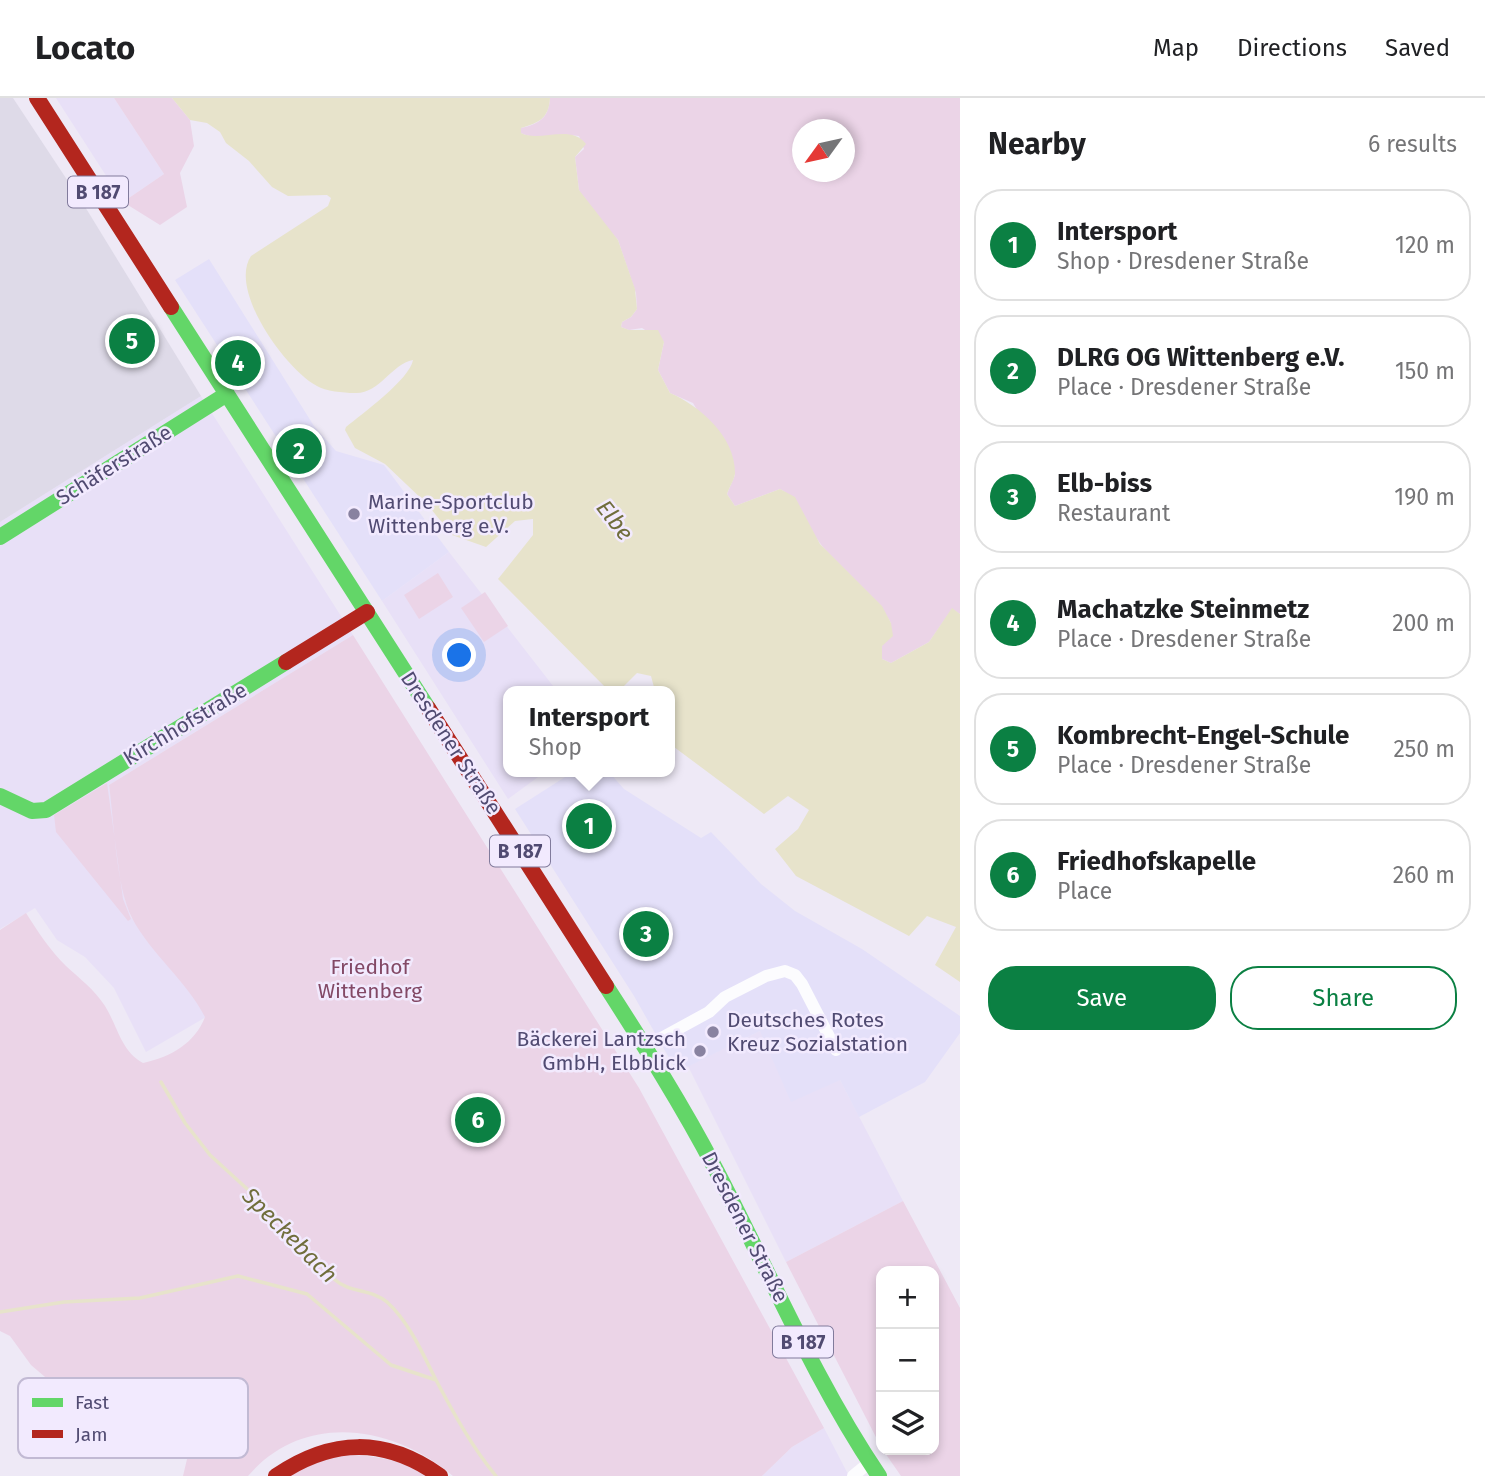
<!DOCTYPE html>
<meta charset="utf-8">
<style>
body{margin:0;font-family:"Fira Sans",sans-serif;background:#f2f2f2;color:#202124}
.controls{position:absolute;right:21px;bottom:21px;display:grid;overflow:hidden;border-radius:14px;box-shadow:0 4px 10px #0003}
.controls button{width:63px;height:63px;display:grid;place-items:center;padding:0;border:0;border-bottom:2px solid #e0e0e0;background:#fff;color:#202124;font:35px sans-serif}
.compass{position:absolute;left:792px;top:21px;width:63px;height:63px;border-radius:50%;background:#fff;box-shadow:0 4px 10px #0003;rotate:237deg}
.you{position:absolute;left:460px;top:558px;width:24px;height:24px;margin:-18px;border:5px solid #fff;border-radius:50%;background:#1a73e8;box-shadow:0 0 0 10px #1a73e833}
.badge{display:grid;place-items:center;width:46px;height:46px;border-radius:50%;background:#0b8043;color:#fff;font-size:23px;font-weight:700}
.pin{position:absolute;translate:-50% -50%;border:4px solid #fff;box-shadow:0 2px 7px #0006}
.popup{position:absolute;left:503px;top:588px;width:172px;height:91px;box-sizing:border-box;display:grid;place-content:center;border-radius:14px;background:#fff;filter:drop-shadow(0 2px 5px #0005);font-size:23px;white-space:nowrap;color:#757577}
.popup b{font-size:26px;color:#202124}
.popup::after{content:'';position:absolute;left:50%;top:100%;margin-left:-14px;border:14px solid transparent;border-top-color:#fff}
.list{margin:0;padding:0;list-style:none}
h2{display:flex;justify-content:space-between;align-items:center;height:91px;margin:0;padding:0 28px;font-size:30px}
h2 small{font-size:23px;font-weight:400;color:#757577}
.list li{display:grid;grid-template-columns:46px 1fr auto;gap:21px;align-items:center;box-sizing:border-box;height:112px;margin:0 14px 14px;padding:0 14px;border:2px solid #e0e0e0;border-radius:28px}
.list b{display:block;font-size:26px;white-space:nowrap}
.list p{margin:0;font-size:23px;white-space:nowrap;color:#757577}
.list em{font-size:23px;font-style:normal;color:#757577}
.actions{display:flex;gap:14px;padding:21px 28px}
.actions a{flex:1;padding:16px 0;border:2px solid #0b8043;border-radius:28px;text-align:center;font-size:24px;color:#0b8043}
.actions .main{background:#0b8043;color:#fff}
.icon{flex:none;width:38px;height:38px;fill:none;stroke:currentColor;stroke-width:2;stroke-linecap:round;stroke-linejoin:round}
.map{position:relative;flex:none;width:960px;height:1378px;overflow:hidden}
header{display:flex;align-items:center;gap:42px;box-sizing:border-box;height:98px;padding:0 35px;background:#fff;border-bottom:2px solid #e0e0e0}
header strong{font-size:33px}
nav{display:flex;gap:38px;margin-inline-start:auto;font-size:24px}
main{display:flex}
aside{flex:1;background:#fff}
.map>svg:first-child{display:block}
.residential{fill:#e8e0f7}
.commercial{fill:#e4e0f9}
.industrial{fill:#dedae8}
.green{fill:#ebd4e7;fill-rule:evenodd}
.water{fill:#e7e3cb}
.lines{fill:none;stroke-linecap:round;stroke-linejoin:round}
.stream{stroke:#e7e3cb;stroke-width:3.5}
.street{stroke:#fcfcfe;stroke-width:12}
.fast{stroke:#63d668;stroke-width:16}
.jam{stroke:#b3261e;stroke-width:16}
.poi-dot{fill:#8882a0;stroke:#f2eafe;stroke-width:2.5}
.labels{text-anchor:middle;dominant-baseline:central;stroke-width:5;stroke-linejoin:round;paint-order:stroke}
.shield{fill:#f2eafe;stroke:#817b9c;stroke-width:2}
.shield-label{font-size:19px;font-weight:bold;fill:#514b72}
.street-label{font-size:21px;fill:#514b72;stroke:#f2eafe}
.poi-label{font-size:21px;fill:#514b72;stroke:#f2eafe;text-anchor:start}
.park-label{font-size:21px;fill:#834966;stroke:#f2eafe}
.water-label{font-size:23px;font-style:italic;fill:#706e3c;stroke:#f2eafe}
.key{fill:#f2eafe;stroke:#c2bad4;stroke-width:2}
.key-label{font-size:19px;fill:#514b72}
</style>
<header>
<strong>Locato</strong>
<nav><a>Map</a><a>Directions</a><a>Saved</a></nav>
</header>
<main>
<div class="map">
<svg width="960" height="1378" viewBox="0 0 960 1378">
<rect width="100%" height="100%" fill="#eee9f6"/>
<path class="residential" d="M 56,0 L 114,0 L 164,76 L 123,104 Z
M 201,298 L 353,537 L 109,687 L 125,802 L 131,819 L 194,897 L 206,919 L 146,954 L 114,890 L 85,859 L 57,842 L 35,810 L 0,831 L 0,424 Z
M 449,454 L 557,593 L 508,593 L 508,674 L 545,674 L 508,701 L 382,503 Z
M 760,933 L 840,982 L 903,1103 L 786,1164 L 688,968 Z
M 824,1330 L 849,1378 L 762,1378 L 792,1349 Z"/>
<path class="commercial" d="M 209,161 L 314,328 L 336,353 L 384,367 L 449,454 L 382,503 L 175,182 Z
M 573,674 L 609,674 L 624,691 L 701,740 L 711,734 L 761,786 L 795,813 L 862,851 L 960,918 L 960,935 L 925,984 L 859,1019 L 840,982 L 791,1004 L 760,933 L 677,974 L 634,898 L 515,711 Z"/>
<path class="industrial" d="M 0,0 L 13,0 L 87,112 L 201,298 L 0,424 Z"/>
<path class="green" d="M 114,0 L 172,0 L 190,22 L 194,48 L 180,75 L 187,109 L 160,127 L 123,104 L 164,76 Z
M 550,0 L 960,0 L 960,516 L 952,511 L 929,544 L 891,565 L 882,561 L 882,548 L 891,525 C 872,490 836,471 815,438 C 801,418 802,403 780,391 L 735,408 L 727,396 L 735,377 L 693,305 L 670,295 L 658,272 L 664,244 L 642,230 L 629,232 L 621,229 L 622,224 L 631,219 L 637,211 L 636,195 L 618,142 L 583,102 L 579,92 L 575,59 L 584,51 L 579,38 C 561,35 535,43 521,35 L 521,30 C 539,26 549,20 550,0 ZM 802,32 L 844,32 L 844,74 L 802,74 Z
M 438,475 L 453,499 L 419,521 L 404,497 Z
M 485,494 L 508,528 L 484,544 L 461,510 Z
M 353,537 L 639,990 L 824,1330 L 792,1349 L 762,1378 L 453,1378 C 393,1327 304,1313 248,1378 L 183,1378 L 199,1311 L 159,1301 L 92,1319 L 31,1267 L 10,1238 L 0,1233 L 0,832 L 26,815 C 38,834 50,852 66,868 C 80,881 94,891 105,908 C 118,929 121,953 143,965 C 171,959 195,945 205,919 C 186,882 151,856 132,820 C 116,789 114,723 109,687 Z
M 107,685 L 123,801 L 131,821 L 128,823 L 56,734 L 54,717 Z
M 903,1103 L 960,1210 L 960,1378 L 901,1378 L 883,1352 L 934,1352 L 934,1173 L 881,1173 L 881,1349 L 786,1164 Z
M 338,1357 C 369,1357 398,1359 425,1378 L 288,1378 L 298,1371 Z"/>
<path class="water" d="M 172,0 L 550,0 C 549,20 539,25 521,30 L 521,35 C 540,45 570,25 586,46 L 575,59 L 579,92 L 618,142 L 635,191 L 637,211 L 631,219 L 622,224 L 621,229 L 629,232 L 658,232 L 664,244 L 658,272 L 670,295 C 700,308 736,339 735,376 C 734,382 729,390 727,396 L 735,408 L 780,391 L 795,399 L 820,446 L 882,508 L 891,525 L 893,538 L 882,548 L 882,561 L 891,565 L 929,544 L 952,510 L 960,516 L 960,884 L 935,867 L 956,829 L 927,818 L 909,838 L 796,778 L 775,751 L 798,731 L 809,712 L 788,698 L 764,716 L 670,646 L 670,593 L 655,593 L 651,578 L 637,575 L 620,592 L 609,593 L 498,481 L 533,437 L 533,421 L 515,423 L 486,449 L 452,437 L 427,406 L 385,366 L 355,350 L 345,332 L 346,329 C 362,316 410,281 413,262 C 391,266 379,297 354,295 C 344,295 325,293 317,288 C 286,272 228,192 251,158 L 328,108 L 331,100 L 327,97 L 288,98 L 272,89 L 249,63 L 226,45 L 220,34 L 207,25 L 190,22 Z"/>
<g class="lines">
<path class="stream" d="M 161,984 L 185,1025 L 210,1057 L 256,1099 L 334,1181 C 349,1195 372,1191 387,1204 C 409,1224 423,1256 436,1282 C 454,1316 472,1349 496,1378
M 0,1214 L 64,1204 L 140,1200 L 238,1178 L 307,1196 L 391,1267 L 436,1282"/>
<path class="street" d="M 645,949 L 709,914 L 725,899 L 766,878 L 785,873 L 795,877 L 802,886 L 836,952
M 853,1378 L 869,1365"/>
<path class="fast" d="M 171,209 L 428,610
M 0,439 L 227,296
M 0,698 L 32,713 L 46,712 L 286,564
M 606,888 C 644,947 682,1007 715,1070 C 769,1173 814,1282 879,1378"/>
<path class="jam" d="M 37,0 L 171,209
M 286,564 L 367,514
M 428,610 L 606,888
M 276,1378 C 332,1340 385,1339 440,1378"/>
</g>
<g class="poi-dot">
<circle cx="354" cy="416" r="7"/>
<circle cx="713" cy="934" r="7"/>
<circle cx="700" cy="953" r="7"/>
</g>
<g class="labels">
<g class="shield">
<rect x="68" y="78.5" width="60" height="31" rx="5"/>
<rect x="490" y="737.5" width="60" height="31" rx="5"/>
<rect x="773" y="1228.5" width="60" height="31" rx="5"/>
</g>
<g class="shield-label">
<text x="98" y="94">B 187</text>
<text x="520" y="753">B 187</text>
<text x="803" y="1244">B 187</text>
</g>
<g class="street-label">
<text transform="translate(114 367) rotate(-32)">Schäferstraße</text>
<text transform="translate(185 626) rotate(-31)">Kirchhofstraße</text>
<text transform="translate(451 645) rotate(57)">Dresdener Straße</text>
<text transform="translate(745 1129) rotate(63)">Dresdener Straße</text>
</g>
<g class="poi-label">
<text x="368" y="404">Marine-Sportclub<tspan x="368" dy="24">Wittenberg e.V.</tspan></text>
<text x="727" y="922">Deutsches Rotes<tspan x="727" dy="24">Kreuz Sozialstation</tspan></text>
<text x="686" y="941" text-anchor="end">Bäckerei Lantzsch<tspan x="686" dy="24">GmbH, Elbblick</tspan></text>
</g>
<g class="park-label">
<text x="370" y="869">Friedhof<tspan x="370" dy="24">Wittenberg</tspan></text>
</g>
<g class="water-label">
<text transform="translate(615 422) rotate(52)">Elbe</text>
<text transform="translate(290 1137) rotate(45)">Speckebach</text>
</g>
</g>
<rect x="18" y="1280" width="230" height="80" rx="10" class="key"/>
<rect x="32" y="1300" width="31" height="9" fill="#63d668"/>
<rect x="32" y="1332" width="31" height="8" fill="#b3261e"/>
<g class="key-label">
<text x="75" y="1311">Fast</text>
<text x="75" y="1343">Jam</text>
</g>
</svg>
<div class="controls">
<button>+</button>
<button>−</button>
<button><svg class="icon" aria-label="layers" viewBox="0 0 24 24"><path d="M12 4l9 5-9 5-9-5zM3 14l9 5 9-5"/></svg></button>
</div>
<svg class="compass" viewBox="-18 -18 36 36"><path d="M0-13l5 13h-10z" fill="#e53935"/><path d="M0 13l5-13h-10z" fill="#757577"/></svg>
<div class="you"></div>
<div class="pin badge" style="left:589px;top:728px">1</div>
<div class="popup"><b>Intersport</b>Shop</div>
<div class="pin badge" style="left:299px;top:353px">2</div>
<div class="pin badge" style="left:646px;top:836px">3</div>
<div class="pin badge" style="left:238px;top:265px">4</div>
<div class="pin badge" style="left:132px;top:243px">5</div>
<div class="pin badge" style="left:478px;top:1022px">6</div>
</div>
<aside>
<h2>Nearby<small>6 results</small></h2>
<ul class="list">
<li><span class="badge">1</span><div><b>Intersport</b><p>Shop · Dresdener Straße</p></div><em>120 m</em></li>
<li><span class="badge">2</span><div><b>DLRG OG Wittenberg e.V.</b><p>Place · Dresdener Straße</p></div><em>150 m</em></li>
<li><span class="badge">3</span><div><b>Elb-biss</b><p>Restaurant</p></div><em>190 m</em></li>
<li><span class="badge">4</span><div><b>Machatzke Steinmetz</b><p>Place · Dresdener Straße</p></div><em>200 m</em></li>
<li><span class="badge">5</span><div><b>Kombrecht-Engel-Schule</b><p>Place · Dresdener Straße</p></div><em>250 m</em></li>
<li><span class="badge">6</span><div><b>Friedhofskapelle</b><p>Place</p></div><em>260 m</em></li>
</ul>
<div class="actions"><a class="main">Save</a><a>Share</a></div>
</aside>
</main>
